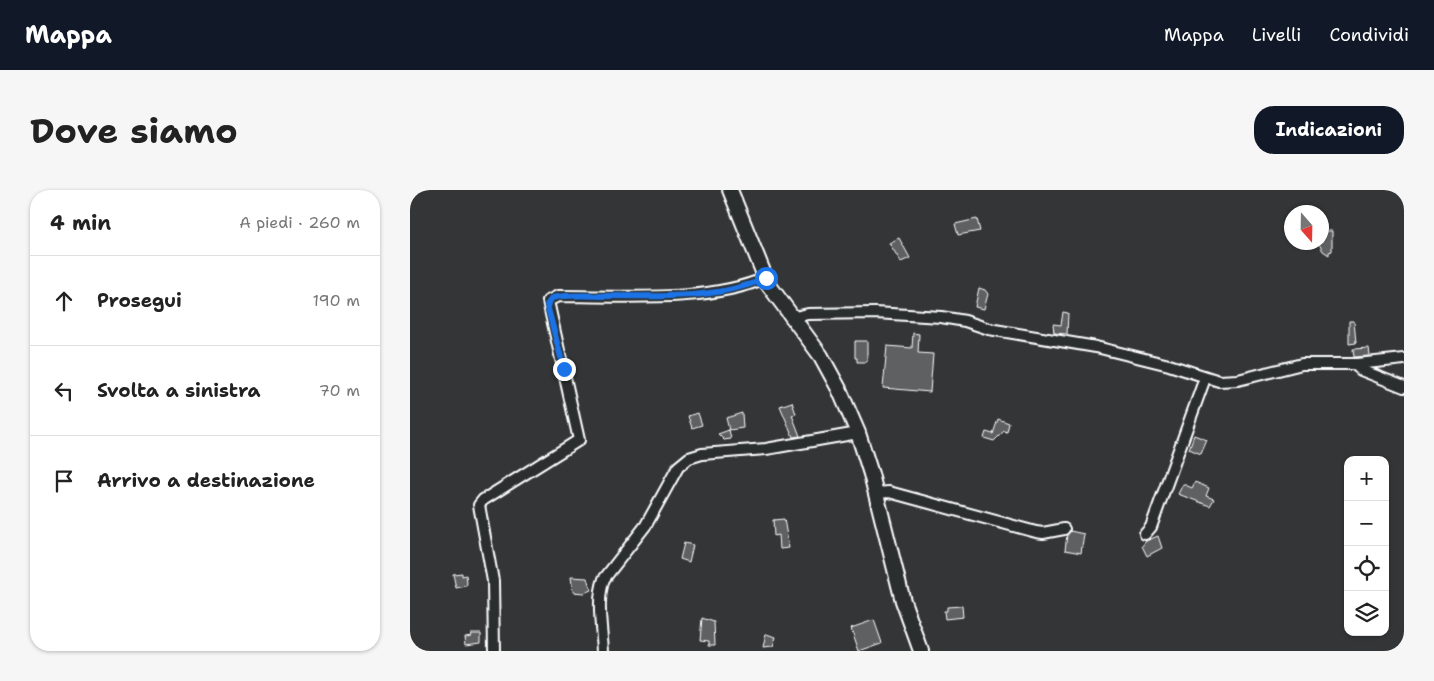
<!DOCTYPE html>
<html lang="it">
<meta charset="utf-8">
<style>
body{margin:0;font-family:"Shantell Sans",sans-serif;background:#f6f6f6;color:#222}
.controls{position:absolute;right:15px;bottom:15px;display:grid;overflow:hidden;border-radius:10px;box-shadow:0 1px 4px #0004}
.controls button{width:45px;height:45px;display:grid;place-items:center;padding:0;border:0;border-bottom:1px solid #e0e0e0;background:#fff;color:#222;font:25px sans-serif}
.compass{position:absolute;left:874px;top:15px;width:45px;height:45px;border-radius:50%;background:#fff;box-shadow:0 1px 4px #0004;rotate:160deg}
.stop{position:absolute;width:15px;height:15px;margin:-11px;border:4px solid #1a73e8;border-radius:50%;background:#fff}
.stop.end{background:#1a73e8;border-color:#fff;box-shadow:0 1px 5px #0008}
.list{margin:0;padding:0;list-style:none}
h2{display:flex;justify-content:space-between;align-items:center;height:65px;margin:0;padding:0 20px;font-size:21px}
h2 small{font-size:16px;font-weight:400;color:#767676}
.list li{display:grid;grid-template-columns:32px 1fr auto;gap:15px;align-items:center;box-sizing:border-box;height:90px;padding:0 20px;border-top:1px solid #e0e0e0}
.list b{display:block;font-size:19px;white-space:nowrap}
.list em{font-size:16px;font-style:normal;color:#767676}
.icon{flex:none;width:28px;height:28px;fill:none;stroke:currentColor;stroke-width:2;stroke-linecap:round;stroke-linejoin:round}
.map{position:relative;flex:none;width:994px;height:461px;overflow:hidden;border-radius:20px}
header{display:flex;align-items:center;gap:30px;box-sizing:border-box;height:70px;padding:0 25px;background:#111827;color:#fff}
header strong{font-size:24px}
nav{display:flex;gap:28px;margin-inline-start:auto;font-size:18px}
.intro{display:flex;align-items:center;justify-content:space-between;box-sizing:border-box;height:120px;padding:0 30px}
h1{margin:0;font-size:35px}
.button{padding:12px 22px;border-radius:20px;background:#111827;color:#fff;font-size:18px;font-weight:700}
main{display:flex;gap:30px;padding:0 30px}
aside{flex:1;background:#fff;border-radius:20px;box-shadow:0 1px 4px #0004}
.map>svg:first-child{display:block}
.building{fill:#5f6162;stroke:#fff}
.lines{fill:none;stroke-linecap:round;stroke-linejoin:round}
.minor-casing{stroke:#fff;stroke-width:14}
.major-casing{stroke:#fff;stroke-width:18}
.minor{stroke:#2a2d2e;stroke-width:10}
.major{stroke:#2a2d2e;stroke-width:14}
.route{stroke:#1a73e8;stroke-width:6}
</style>
<header>
<strong>Mappa</strong>
<nav><a>Mappa</a><a>Livelli</a><a>Condividi</a></nav>
</header>
<div class="intro"><h1>Dove siamo</h1><a class="button">Indicazioni</a></div>
<main>
<aside>
<h2>4 min<small>A piedi · 260 m</small></h2>
<ul class="list">
<li><svg class="icon" aria-label="ahead" viewBox="0 0 24 24"><path d="M12 20V5M6 11l6-6 6 6"/></svg><div><b>Prosegui</b></div><em>190 m</em></li>
<li><svg class="icon" aria-label="left" viewBox="0 0 24 24"><path d="M17 20v-9H6M10 6l-5 5 5 5"/></svg><div><b>Svolta a sinistra</b></div><em>70 m</em></li>
<li><svg class="icon" aria-label="arrive" viewBox="0 0 24 24"><path d="M6 21V4h12l-3 4 3 4H6"/></svg><div><b>Arrivo a destinazione</b></div></li>
</ul>
</aside>
<div class="map">
<svg width="994" height="461" viewBox="0 0 994 461">
<rect width="100%" height="100%" fill="#333536"/>
<filter id="ink" filterUnits="userSpaceOnUse"><feTurbulence type="fractalNoise" baseFrequency=".02" numOctaves="2"/><feDisplacementMap in="SourceGraphic" scale="10" xChannelSelector="R" yChannelSelector="G"/><feConvolveMatrix kernelMatrix="1 2 1 2 8 2 1 2 1" color-interpolation-filters="sRGB"/></filter>
<g filter="url(#ink)">
<path class="building" d="M 567,29 L 570,41 L 548,45 L 545,34 Z
M 912,41 L 922,41 L 922,61 L 919,62 L 919,65 L 913,61 L 908,52 L 912,52 Z
M 489,48 L 500,68 L 491,72 L 479,53 Z
M 569,98 L 575,100 L 578,104 L 574,119 L 565,117 Z
M 653,122 L 658,123 L 657,144 L 644,143 L 643,134 L 651,135 Z
M 939,131 L 944,131 L 946,153 L 939,154 Z
M 503,143 L 509,144 L 508,163 L 523,164 L 520,202 L 473,198 L 477,156 L 502,158 Z
M 445,151 L 457,151 L 457,172 L 447,172 L 447,168 L 445,168 Z
M 959,158 L 960,166 L 944,167 L 943,159 Z
M 382,212 L 386,224 L 382,225 L 390,246 L 383,247 L 370,216 Z
M 288,223 L 292,235 L 282,238 L 278,226 Z
M 332,223 L 333,238 L 319,240 L 321,249 L 314,250 L 308,244 L 319,240 L 316,228 Z
M 588,229 L 599,233 L 597,242 L 594,241 L 584,251 L 574,248 L 576,242 L 583,244 Z
M 784,245 L 797,250 L 791,264 L 779,259 Z
M 785,292 L 799,298 L 796,306 L 804,309 L 800,316 L 768,304 L 773,294 L 782,298 Z
M 374,329 L 379,358 L 370,359 L 369,345 L 364,346 L 363,330 Z
M 660,341 L 674,344 L 671,363 L 655,360 L 657,345 Z
M 748,346 L 752,358 L 737,366 L 732,356 L 736,351 Z
M 274,353 L 283,355 L 279,372 L 270,369 Z
M 52,383 L 52,386 L 56,385 L 57,393 L 56,396 L 46,398 L 43,384 Z
M 161,387 L 177,388 L 181,400 L 174,403 L 163,402 Z
M 552,416 L 553,427 L 535,429 L 534,421 L 537,421 L 537,417 Z
M 292,428 L 304,432 L 305,455 L 299,455 L 299,451 L 290,450 Z
M 464,430 L 472,453 L 449,461 L 441,438 Z
M 61,443 L 71,443 L 71,452 L 56,454 L 55,446 L 62,445 Z
M 356,444 L 366,447 L 363,457 L 353,458 Z"/>
<g class="lines">
<defs>
<path id="minor" d="M 385,127 L 398,124 L 465,123 L 531,127 L 555,131 L 579,139 L 686,157 L 759,175 L 809,191 L 828,190 L 892,174 L 947,174 L 994,169
M 944,174 L 951,180 L 994,197
M 466,303 L 479,302 L 626,342 L 633,343 L 654,339
M 735,344 L 741,337 L 795,188
M 84,461 L 83,391 L 69,315 L 73,310 L 169,250 L 138,111 L 148,106 C 211,106 299,113 355,88
M 193,461 C 192,439 186,410 194,389 L 236,335 L 268,277 L 279,268 L 292,264 L 356,259 L 448,243"/>
<path id="major" d="M 320,0 L 358,94 L 411,166 L 429,199 L 448,243 L 461,284 L 493,411 L 511,461"/>
</defs>
<use href="#minor" class="minor-casing"/>
<use href="#major" class="major-casing"/>
<use href="#minor" class="minor"/>
<use href="#major" class="major"/>
</g>
</g>
<g class="lines" filter="url(#ink)">
<path class="route" d="M 154,179 L 137,115 L 142,108 C 159,104 178,106 196,106 C 248,106 307,110 356,88"/>
</g>
</svg>
<div class="controls">
<button>+</button>
<button>−</button>
<button><svg class="icon" aria-label="locate" viewBox="0 0 24 24"><circle cx="12" cy="12" r="6"/><path d="M12 2v4M12 18v4M2 12h4M18 12h4"/></svg></button>
<button><svg class="icon" aria-label="layers" viewBox="0 0 24 24"><path d="M12 4l9 5-9 5-9-5zM3 14l9 5 9-5"/></svg></button>
</div>
<svg class="compass" viewBox="-18 -18 36 36"><path d="M0-13l5 13h-10z" fill="#e53935"/><path d="M0 13l5-13h-10z" fill="#767676"/></svg>
<div class="stop" style="left:356px;top:88px"></div>
<div class="stop end" style="left:154px;top:179px"></div>
</div>
</main>
